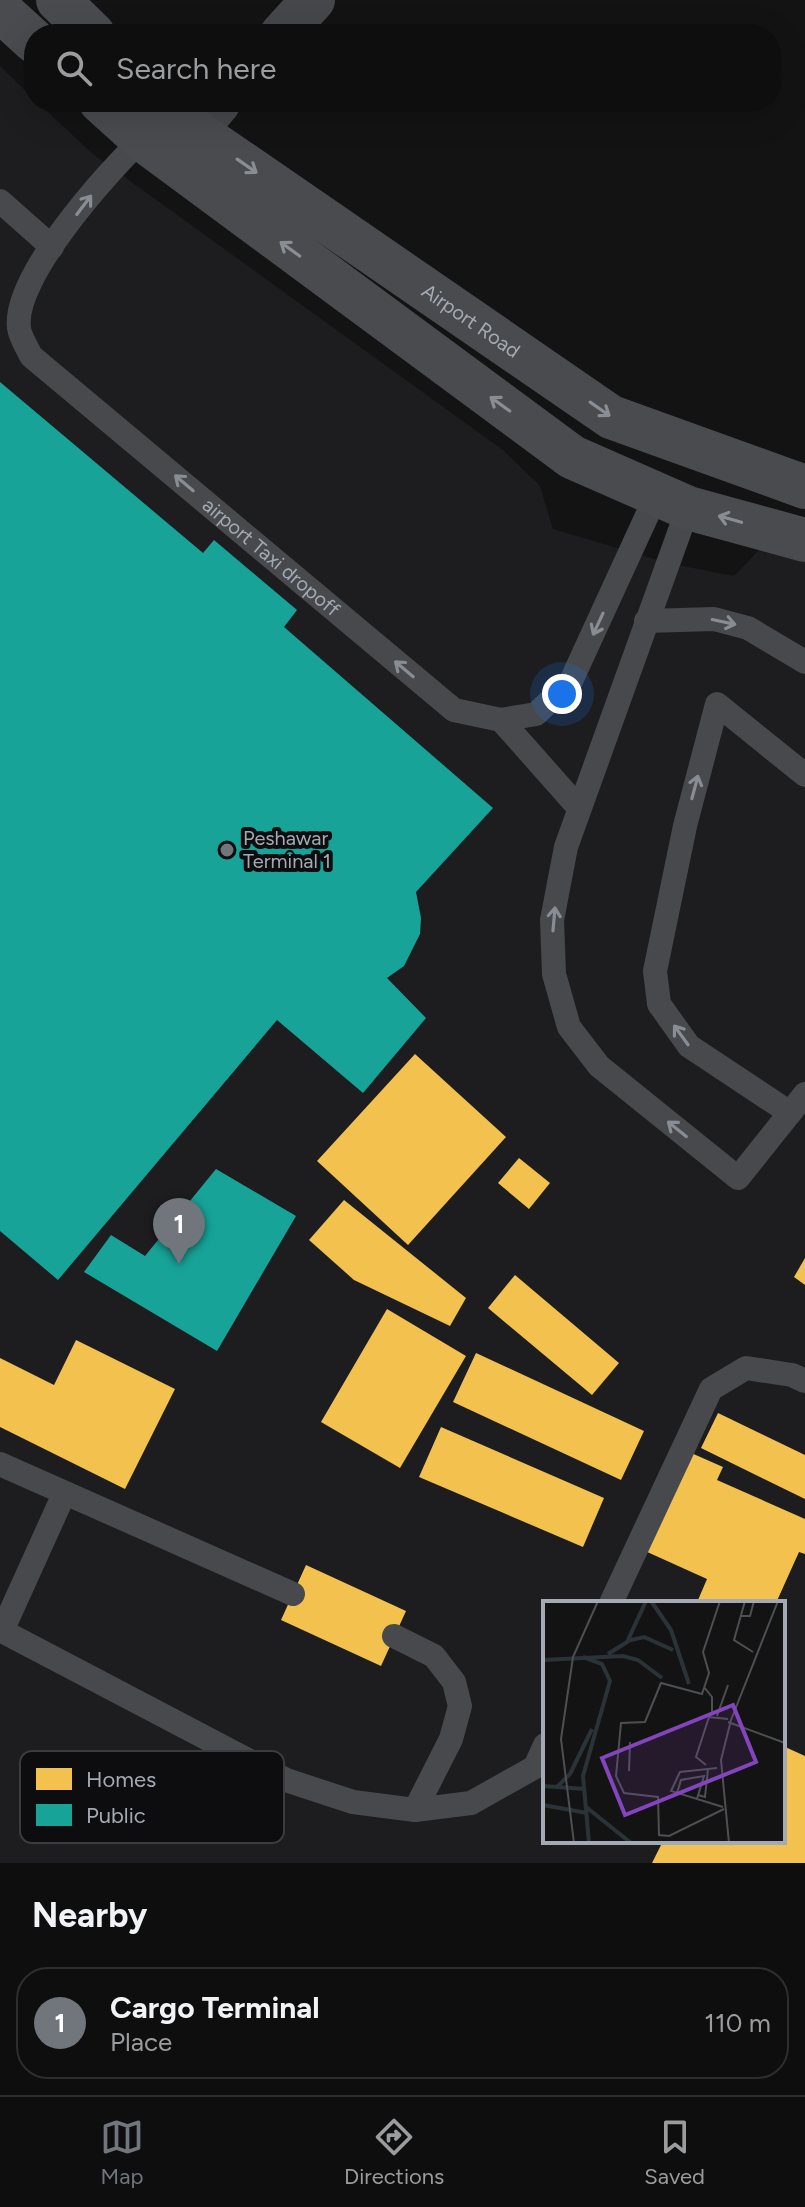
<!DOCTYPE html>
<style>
body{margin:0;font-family:Figtree,sans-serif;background:#1c1c1c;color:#f1f3f6}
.you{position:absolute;left:562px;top:694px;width:28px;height:28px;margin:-20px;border:6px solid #fff;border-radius:50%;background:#1a73e8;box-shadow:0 0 0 12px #1a73e833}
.badge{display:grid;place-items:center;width:52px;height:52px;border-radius:50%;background:#71757c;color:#fff;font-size:26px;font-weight:700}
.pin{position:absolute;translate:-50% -66px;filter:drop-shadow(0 2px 4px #0008)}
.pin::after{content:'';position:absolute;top:42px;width:28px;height:24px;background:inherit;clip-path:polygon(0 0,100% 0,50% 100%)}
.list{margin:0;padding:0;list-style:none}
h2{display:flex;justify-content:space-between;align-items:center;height:104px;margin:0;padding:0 32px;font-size:34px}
h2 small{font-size:26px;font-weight:400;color:#9b9c9e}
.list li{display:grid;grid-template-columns:52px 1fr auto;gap:24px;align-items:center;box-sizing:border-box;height:112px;margin:0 16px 16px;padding:0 16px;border:2px solid #2e2e2e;border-radius:32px}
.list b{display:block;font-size:30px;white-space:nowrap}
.list p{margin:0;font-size:26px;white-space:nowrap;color:#9b9c9e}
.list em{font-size:26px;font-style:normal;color:#9b9c9e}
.icon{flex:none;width:44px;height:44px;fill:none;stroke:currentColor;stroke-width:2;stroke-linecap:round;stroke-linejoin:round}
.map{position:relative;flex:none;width:805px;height:1863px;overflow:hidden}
.search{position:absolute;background:#0e0e0e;box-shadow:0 8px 32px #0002;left:24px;right:24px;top:24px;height:88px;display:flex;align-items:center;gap:20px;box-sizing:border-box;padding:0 28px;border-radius:32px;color:#9b9c9e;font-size:30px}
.sheet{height:232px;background:#0e0e0e}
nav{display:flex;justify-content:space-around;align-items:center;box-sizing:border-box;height:112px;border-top:2px solid #2e2e2e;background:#0e0e0e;font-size:22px;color:#9b9c9e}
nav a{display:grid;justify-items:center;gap:4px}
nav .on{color:#71757c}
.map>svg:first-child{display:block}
.built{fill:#1d1d1f;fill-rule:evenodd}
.homes{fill:#f2c14e}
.public{fill:#17a398}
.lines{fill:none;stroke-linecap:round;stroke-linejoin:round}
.lane{stroke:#47494c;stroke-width:24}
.secondary{stroke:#46474a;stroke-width:44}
.primary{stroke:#494b4e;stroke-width:44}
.oneway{stroke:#898e95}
.oneway2{stroke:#888d95}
.poi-dot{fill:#71757c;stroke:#0d0d0f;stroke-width:3}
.labels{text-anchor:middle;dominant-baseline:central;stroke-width:8;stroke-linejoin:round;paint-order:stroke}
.street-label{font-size:20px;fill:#a4aab4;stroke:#0d0d0f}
.poi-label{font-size:20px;fill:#a4aab4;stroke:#0d0d0f;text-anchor:start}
.inset-river{fill:none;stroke:#2a3338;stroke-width:4}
.inset-road{fill:none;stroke:#4d4f53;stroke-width:2}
.view{fill:#8345bd;fill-opacity:0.15;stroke:#8345bd;stroke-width:4}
.inset-edge{fill:none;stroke:#a4aab4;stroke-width:4}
.key{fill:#0d0d0f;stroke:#3a3c41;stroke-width:2}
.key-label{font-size:22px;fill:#a4aab4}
</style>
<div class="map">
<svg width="805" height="1863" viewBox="0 0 805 1863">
<rect width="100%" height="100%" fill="#131313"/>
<path class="built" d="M 0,66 L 34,99 L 34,102 L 37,102 L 94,155 L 503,450 L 540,486 L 553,529 L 668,563 L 734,576 L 761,548 L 805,562 L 805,1863 L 0,1863 ZM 545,1603 L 783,1603 L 783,1841 L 545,1841 Z"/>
<path class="homes" d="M 415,1054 L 506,1137 L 408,1245 L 317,1161 Z
M 519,1158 L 550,1183 L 529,1209 L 498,1183 Z
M 344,1200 L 466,1298 L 450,1326 L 354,1280 L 309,1240 Z
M 805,1258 L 805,1285 L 794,1277 Z
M 515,1275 L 619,1363 L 592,1395 L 488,1308 Z
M 387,1309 L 466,1356 L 400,1468 L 321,1422 Z
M 76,1340 L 175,1389 L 125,1489 L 0,1427 L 0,1358 L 54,1385 Z
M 476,1353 L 644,1431 L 621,1480 L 453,1402 Z
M 718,1413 L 805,1455 L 805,1499 L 701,1448 Z
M 441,1427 L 604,1498 L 583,1547 L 419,1477 Z
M 689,1452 L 723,1467 L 717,1480 L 805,1519 L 805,1554 L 799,1552 L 776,1603 L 705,1603 L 698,1600 L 707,1579 L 645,1551 Z
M 306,1565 L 406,1611 L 381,1666 L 281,1620 Z
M 783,1746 L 805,1756 L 805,1863 L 652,1863 L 663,1841 L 783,1841 Z"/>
<path class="public" d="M 0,382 L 203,553 L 214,540 L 297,610 L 284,627 L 493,808 L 416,892 L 421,918 L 420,934 L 404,966 L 387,978 L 426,1018 L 363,1093 L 277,1020 L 58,1280 L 0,1231 Z
M 216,1169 L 296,1216 L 217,1351 L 84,1272 L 111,1235 L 145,1256 Z"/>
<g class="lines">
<g class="lane">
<path id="s1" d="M 142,139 C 107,173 12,278 19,328 C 20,337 27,347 31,356 L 454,710 L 501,720 L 536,714 L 571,681 L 656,496"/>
<path d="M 0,201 L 52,247"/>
<path d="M 688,508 L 566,847 L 552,920 L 554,974 L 569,1027 L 599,1066 L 738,1178 L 805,1094"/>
<path d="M 646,621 L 714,619 L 748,628 L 805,662"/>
<path d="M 501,720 L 579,808"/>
<path d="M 790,1113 L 689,1046 L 659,1004 L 655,971 L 685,826 L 717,704 L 805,775"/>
<path d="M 0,1464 L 293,1594"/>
<path d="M 611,1603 L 711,1389 L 746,1368 L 792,1375 L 805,1381"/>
<path d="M 0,1630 L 286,1780 L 353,1802 L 415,1810 L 471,1803 L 535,1767 L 545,1745"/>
<path d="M 2,1631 L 64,1494"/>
<path d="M 394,1636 L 434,1656 L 454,1682 L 460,1706 L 451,1739 L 415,1810"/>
</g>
<path class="secondary" d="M 282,34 L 313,0
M 172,158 L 219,102"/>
<g class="primary">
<path d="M 58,0 L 93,34"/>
<path d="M 0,10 L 34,41"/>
<path d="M 101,102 L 142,139 L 572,457 L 688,508 L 805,540"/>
<path id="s2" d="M 163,102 L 194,130 L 611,417 L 805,487"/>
</g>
</g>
<defs><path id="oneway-shaft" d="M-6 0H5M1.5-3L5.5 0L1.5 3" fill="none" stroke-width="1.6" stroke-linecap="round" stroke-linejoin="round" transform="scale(2)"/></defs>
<g class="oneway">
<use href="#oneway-shaft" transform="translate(247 166) rotate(35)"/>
<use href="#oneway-shaft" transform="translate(290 249) rotate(-144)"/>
<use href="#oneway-shaft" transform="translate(500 404) rotate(-144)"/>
<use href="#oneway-shaft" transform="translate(600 409) rotate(35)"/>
<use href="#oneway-shaft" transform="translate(730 519) rotate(-164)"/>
</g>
<g class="oneway2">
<use href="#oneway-shaft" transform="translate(84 205) rotate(-53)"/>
<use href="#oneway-shaft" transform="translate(184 483) rotate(-140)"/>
<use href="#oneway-shaft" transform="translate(724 622) rotate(12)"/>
<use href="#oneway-shaft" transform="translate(598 624) rotate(115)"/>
<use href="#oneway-shaft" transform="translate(404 669) rotate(-140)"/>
<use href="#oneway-shaft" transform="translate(695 787) rotate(-75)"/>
<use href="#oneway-shaft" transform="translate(554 919) rotate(-85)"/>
<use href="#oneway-shaft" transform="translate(681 1035) rotate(-126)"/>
<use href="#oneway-shaft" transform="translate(677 1129) rotate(-141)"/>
</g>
<circle class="poi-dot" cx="227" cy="850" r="8"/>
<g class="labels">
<g class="street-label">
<text stroke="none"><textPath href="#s2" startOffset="378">Airport Road</textPath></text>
<text stroke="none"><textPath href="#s1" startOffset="574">airport Taxi dropoff</textPath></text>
</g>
<g class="poi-label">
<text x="243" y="838">Peshawar<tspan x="243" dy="23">Terminal 1</tspan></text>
</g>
</g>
<g transform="translate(543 1601)">
<rect width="242" height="242" fill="#131313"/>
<path class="inset-river" d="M 108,0 L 128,29 L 146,83M 84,40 L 101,36 L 130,49M 65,53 L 84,41 L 103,0M 40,56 L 59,63 L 67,80 L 40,175 L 46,242M 0,59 L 80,55 L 95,59 L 119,77M 0,185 L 42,188M 14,186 L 27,173 L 49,128M 0,204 L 44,212M 43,206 L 88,242"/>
<path class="inset-road" d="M 177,0 L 160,51 L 166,72 L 159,93 L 118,82 L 102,121 L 78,122 L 73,175 L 81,192 L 115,196 L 116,234 L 126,235 L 181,208M 202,0 L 191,39 L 210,51M 197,15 L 207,15 L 211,0M 161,86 L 169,96 L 169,114M 174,115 L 185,84M 185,121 L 242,142M 163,164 L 153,156 L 166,116 L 185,118M 174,167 L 137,171 L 128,190 L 180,206M 86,170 L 87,141M 134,192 L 138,179 L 161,175 L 154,198M 155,194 L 162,196 L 165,168M 31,242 L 18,138 L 30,56 L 55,0M 186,242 L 178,159 L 188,119 L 235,0"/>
<path class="view" d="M 190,104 L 213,161 L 82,214 L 59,157 Z"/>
<rect width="242" height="242" class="inset-edge"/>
</g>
<rect x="20" y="1751" width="264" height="92" rx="12" class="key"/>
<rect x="36" y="1768" width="36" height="22" fill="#f2c14e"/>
<rect x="36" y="1804" width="36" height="22" fill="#17a398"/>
<g class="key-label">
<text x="86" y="1787">Homes</text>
<text x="86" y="1823">Public</text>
</g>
</svg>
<div class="you"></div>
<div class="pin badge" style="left:179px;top:1264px">1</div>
<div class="search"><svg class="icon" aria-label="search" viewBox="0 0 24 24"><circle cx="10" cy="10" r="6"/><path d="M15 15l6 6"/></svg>Search here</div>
</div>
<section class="sheet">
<h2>Nearby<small></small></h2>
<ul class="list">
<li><span class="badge">1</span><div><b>Cargo Terminal</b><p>Place</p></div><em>110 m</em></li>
</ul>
</section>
<nav>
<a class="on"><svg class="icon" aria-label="map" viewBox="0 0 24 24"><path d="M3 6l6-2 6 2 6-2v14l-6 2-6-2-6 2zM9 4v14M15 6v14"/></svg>Map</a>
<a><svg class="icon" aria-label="directions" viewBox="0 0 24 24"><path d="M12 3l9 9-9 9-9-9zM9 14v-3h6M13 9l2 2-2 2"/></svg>Directions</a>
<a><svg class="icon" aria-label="saved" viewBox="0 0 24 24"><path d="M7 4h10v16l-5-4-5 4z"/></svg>Saved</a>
</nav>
